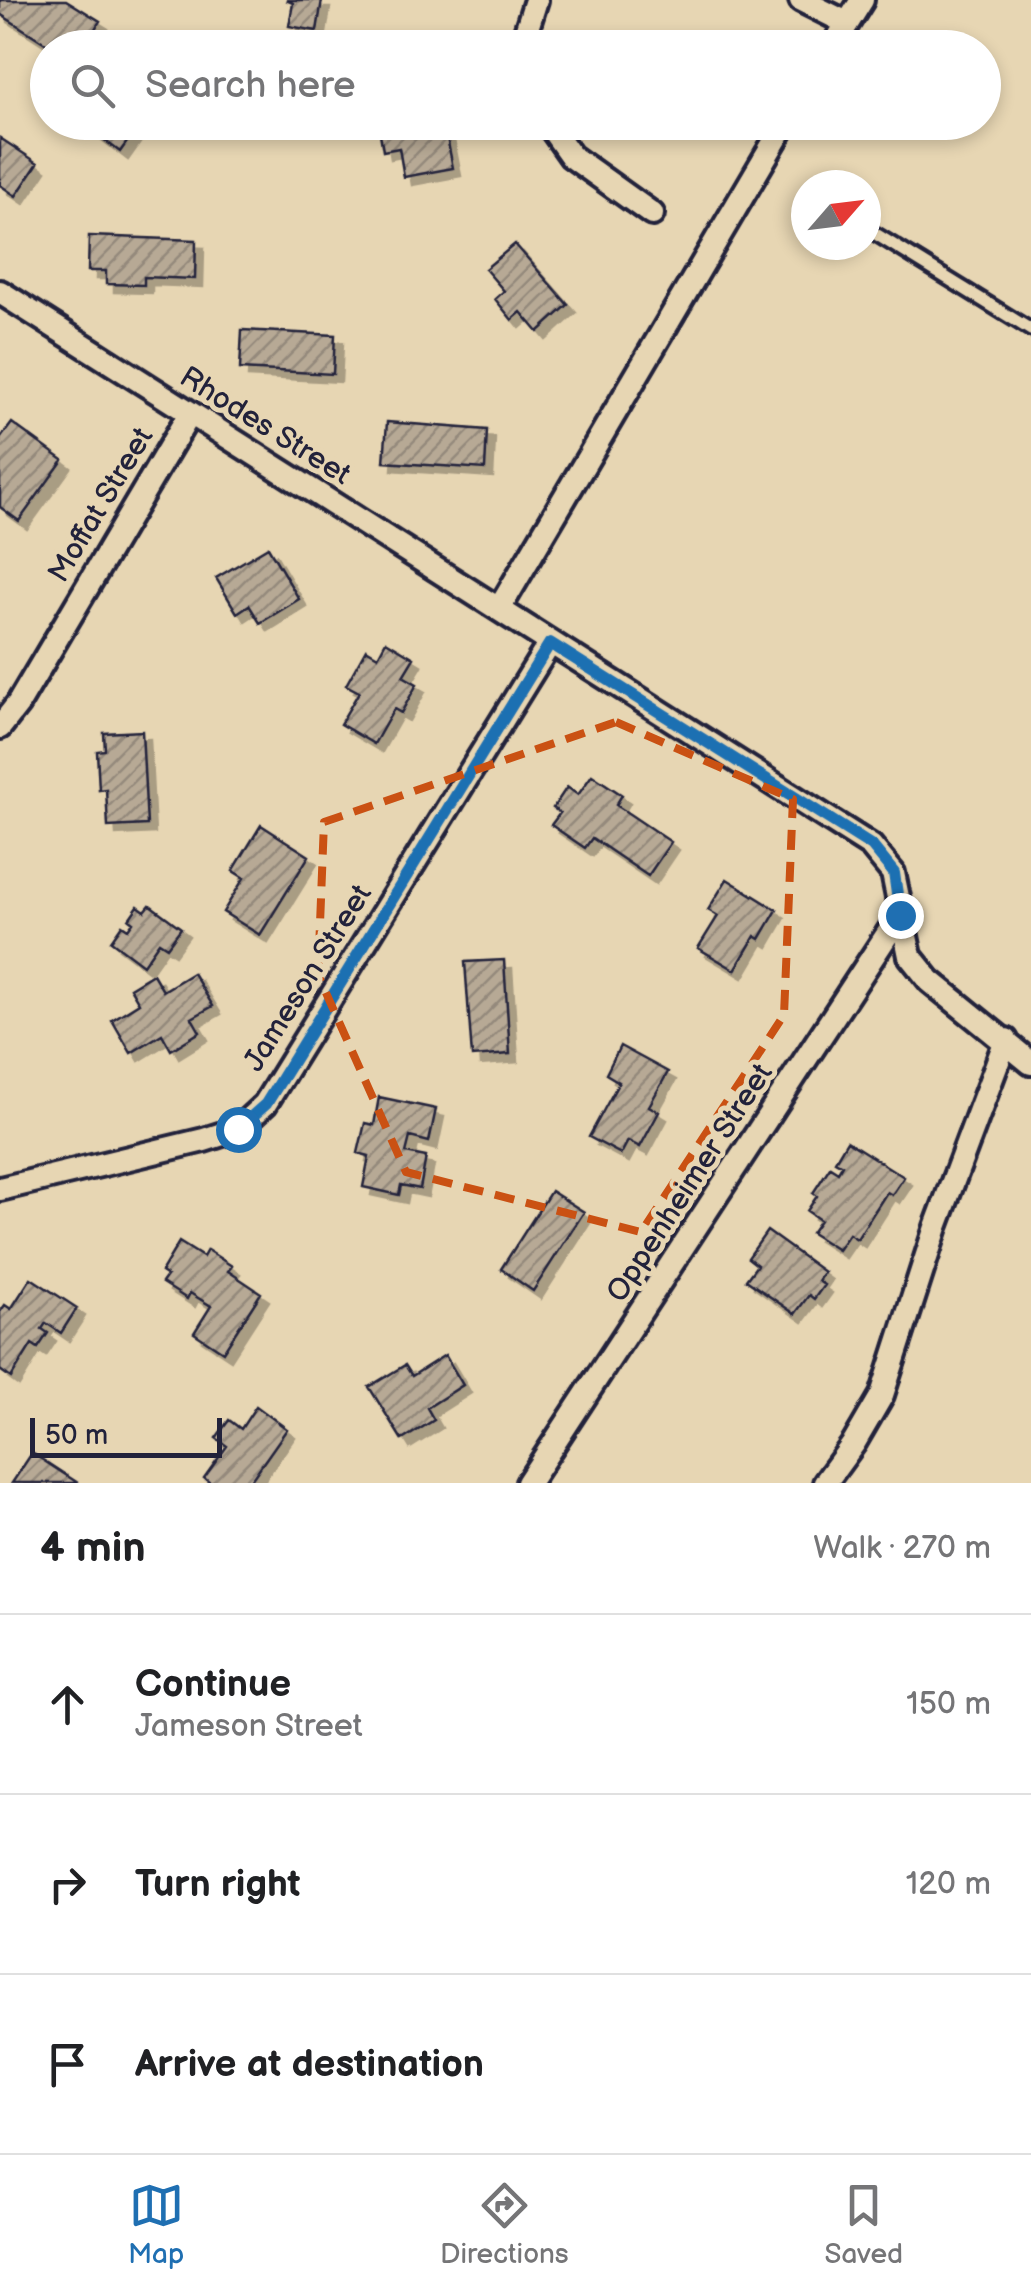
<!DOCTYPE html>
<meta charset="utf-8">
<style>
body{margin:0;font-family:"Balsamiq Sans",sans-serif;background:#f2f2f2;color:#202124}
.compass{position:absolute;left:791px;top:170px;width:90px;height:90px;border-radius:50%;background:#fff;box-shadow:0 5px 15px #0003;rotate:62deg}
.scale{position:absolute;left:30px;bottom:25px;width:192px;box-sizing:border-box;padding-left:10px;border:5px solid #22223b;border-top:0;font-size:28px;line-height:35px;white-space:nowrap;color:#22223b;-webkit-text-stroke:8px #e7d6b3;paint-order:stroke}
.stop{position:absolute;width:30px;height:30px;margin:-22px;border:8px solid #1f6fb2;border-radius:50%;background:#fff}
.stop.end{background:#1f6fb2;border-color:#fff;box-shadow:0 2px 10px #0008}
.list{margin:0;padding:0;list-style:none}
h2{display:flex;justify-content:space-between;align-items:center;height:130px;margin:0;padding:0 40px;font-size:42px}
h2 small{font-size:32px;font-weight:400;color:#757577}
.list li{display:grid;grid-template-columns:65px 1fr auto;gap:30px;align-items:center;box-sizing:border-box;height:180px;padding:0 40px;border-top:2px solid #e0e0e0}
.list b{display:block;font-size:38px;white-space:nowrap}
.list p{margin:0;font-size:32px;white-space:nowrap;color:#757577}
.list em{font-size:32px;font-style:normal;color:#757577}
.icon{flex:none;width:55px;height:55px;fill:none;stroke:currentColor;stroke-width:2;stroke-linecap:round;stroke-linejoin:round}
.map{position:relative;flex:none;width:1031px;height:1483px;overflow:hidden}
.search{position:absolute;background:#fff;box-shadow:0 5px 15px #0003;left:30px;right:30px;top:30px;height:110px;display:flex;align-items:center;gap:25px;box-sizing:border-box;padding:0 35px;border-radius:55px;color:#757577;font-size:38px}
.sheet{height:670px;background:#fff}
nav{display:flex;justify-content:space-around;align-items:center;box-sizing:border-box;height:140px;border-top:2px solid #e0e0e0;background:#fff;font-size:28px;color:#757577}
nav a{display:grid;justify-items:center;gap:5px}
nav .on{color:#1f6fb2}
.map>svg:first-child{display:block}
.building{fill:url(#building-hatch);stroke:#22223b;stroke-width:2.5;filter:url(#shadow)}
.lines{fill:none;stroke-linecap:round;stroke-linejoin:round}
.lane-casing{stroke:#22223b;stroke-width:19}
.street-casing{stroke:#22223b;stroke-width:30}
.lane{stroke:#e7d6b3;stroke-width:11}
.street{stroke:#e7d6b3;stroke-width:22}
.route{stroke:#1f6fb2;stroke-width:12}
.marked{fill:none;stroke:#ca5113;stroke-width:8;stroke-dasharray:20 12;stroke-linejoin:round}
.labels{text-anchor:middle;dominant-baseline:central;stroke-width:10;stroke-linejoin:round;paint-order:stroke}
.street-label{font-size:30px;fill:#22223b;stroke:#e7d6b3}
</style>
<div class="map">
<svg width="1031" height="1483" viewBox="0 0 1031 1483">
<defs>
<pattern id="building-hatch" width="6" height="6" patternUnits="userSpaceOnUse" patternTransform="scale(2.5)"><rect width="6" height="6" fill="#b7a995"/><path d="M-1 1l2-2M0 6l6-6M5 7l2-2" fill="none" stroke="#94897b"/></pattern>
<filter id="shadow"><feDropShadow dx="8" dy="8" stdDeviation="0" flood-color="#0004"/></filter>
</defs>
<rect width="100%" height="100%" fill="#e7d6b3"/>
<filter id="ink" filterUnits="userSpaceOnUse"><feTurbulence type="fractalNoise" baseFrequency=".01" numOctaves="2"/><feDisplacementMap in="SourceGraphic" scale="20" xChannelSelector="R" yChannelSelector="G"/><feConvolveMatrix kernelMatrix="1 2 1 2 8 2 1 2 1" color-interpolation-filters="sRGB"/></filter>
<g filter="url(#ink)">
<path class="building" d="M 0,0 L 66,0 L 100,21 L 83,48 L 53,48 L 0,14 Z
M 286,0 L 322,0 L 317,31 L 289,26 L 293,3 Z
M 81,122 L 141,122 L 120,152 Z
M 378,122 L 444,122 L 453,168 L 404,177 L 399,148 L 383,151 Z
M 0,138 L 38,163 L 16,196 L 0,185 Z
M 89,236 L 196,240 L 195,279 L 144,277 L 144,285 L 106,284 L 106,271 L 88,271 Z
M 515,244 L 568,305 L 538,332 L 521,312 L 512,320 L 495,299 L 504,291 L 485,269 Z
M 242,330 L 335,335 L 333,374 L 240,369 Z
M 387,422 L 487,430 L 485,469 L 384,462 Z
M 12,423 L 63,460 L 19,521 L 0,507 L 0,439 Z
M 268,547 L 299,599 L 260,623 L 249,605 L 237,613 L 216,578 Z
M 386,641 L 414,658 L 403,676 L 417,684 L 401,713 L 394,709 L 374,744 L 340,724 L 359,692 L 346,685 L 366,649 L 378,656 Z
M 142,731 L 147,825 L 108,827 L 106,789 L 99,790 L 97,751 L 105,750 L 104,733 Z
M 592,775 L 622,795 L 616,805 L 671,842 L 648,876 L 592,838 L 585,848 L 551,825 L 560,813 L 553,808 L 567,787 L 578,795 Z
M 261,825 L 309,856 L 260,935 L 223,912 L 244,878 L 233,871 Z
M 727,879 L 777,910 L 760,939 L 755,936 L 735,970 L 698,948 L 718,916 L 708,910 Z
M 150,905 L 181,928 L 167,947 L 159,942 L 143,965 L 111,941 L 122,925 L 128,929 L 133,922 L 129,919 L 138,906 L 145,911 Z
M 504,960 L 510,1054 L 472,1057 L 465,962 Z
M 193,973 L 213,1006 L 192,1018 L 200,1032 L 171,1050 L 162,1034 L 131,1053 L 112,1020 L 139,1003 L 130,988 L 153,974 L 163,991 Z
M 620,1046 L 668,1072 L 649,1106 L 659,1112 L 640,1147 L 628,1141 L 621,1154 L 589,1137 L 619,1082 L 606,1074 Z
M 379,1097 L 436,1109 L 429,1142 L 410,1137 L 406,1153 L 426,1157 L 420,1189 L 401,1185 L 399,1195 L 363,1187 L 369,1156 L 358,1153 L 365,1123 L 374,1125 Z
M 847,1141 L 904,1177 L 892,1195 L 887,1192 L 857,1239 L 849,1234 L 838,1250 L 811,1233 L 820,1220 L 807,1211 L 817,1196 L 813,1193 L 830,1167 L 838,1172 L 842,1165 L 835,1161 Z
M 551,1191 L 584,1212 L 533,1291 L 501,1269 Z
M 767,1231 L 824,1272 L 818,1281 L 824,1285 L 814,1299 L 809,1295 L 795,1314 L 746,1280 L 757,1265 L 748,1258 Z
M 179,1242 L 203,1257 L 207,1250 L 232,1266 L 228,1271 L 261,1293 L 223,1352 L 194,1333 L 211,1306 L 190,1293 L 187,1299 L 162,1283 L 167,1276 L 161,1272 Z
M 31,1278 L 77,1308 L 61,1333 L 46,1323 L 42,1329 L 48,1333 L 38,1348 L 32,1344 L 11,1378 L 0,1370 L 0,1312 L 5,1305 L 11,1309 Z
M 445,1355 L 463,1385 L 427,1408 L 434,1420 L 402,1440 L 369,1387 L 405,1365 L 412,1376 Z
M 256,1406 L 287,1429 L 249,1483 L 210,1483 L 204,1478 L 227,1446 L 216,1438 L 229,1420 L 241,1429 Z
M 32,1453 L 78,1483 L 12,1483 Z"/>
<g class="lines">
<defs>
<path id="lane" d="M 866,228 L 1031,330"/>
<path id="street" d="M 801,0 L 847,23
M 525,48 L 524,38 L 536,0
M 832,48 L 862,0
M 547,122 L 571,156 L 652,214
M 0,292 L 871,846 L 893,873 L 910,956 L 930,981 L 1031,1063
M 499,609 L 786,122
M 0,727 L 18,704 L 189,415
M 0,1189 L 204,1140 L 238,1129 L 265,1104 L 550,643
M 528,1483 L 900,915
M 825,1483 L 854,1443 L 882,1395 L 936,1227 L 1006,1040"/>
</defs>
<use href="#lane" class="lane-casing"/>
<use href="#street" class="street-casing"/>
<use href="#lane" class="lane"/>
<use href="#street" class="street"/>
</g>
</g>
<g class="lines" filter="url(#ink)">
<path class="route" d="M 238,1129 L 266,1104 L 550,643 L 872,846 L 894,873 L 900,915"/>
</g>
<path class="marked" d="M 616,722 L 793,799 L 784,1015 L 641,1232 L 406,1172 L 318,975 L 324,822 Z"/>
<g class="labels">
<g class="street-label">
<text transform="translate(265 426) rotate(32)">Rhodes Street</text>
<text transform="translate(101 505) rotate(-59)">Moffat Street</text>
<text transform="translate(308 978) rotate(-58)">Jameson Street</text>
<text transform="translate(690 1183) rotate(-57)">Oppenheimer Street</text>
</g>
</g>
</svg>
<svg class="compass" viewBox="-18 -18 36 36"><path d="M0-13l5 13h-10z" fill="#e53935"/><path d="M0 13l5-13h-10z" fill="#757577"/></svg>
<div class="scale">50 m</div>
<div class="stop" style="left:238px;top:1129px"></div>
<div class="stop end" style="left:900px;top:915px"></div>
<div class="search"><svg class="icon" aria-label="search" viewBox="0 0 24 24"><circle cx="10" cy="10" r="6"/><path d="M15 15l6 6"/></svg>Search here</div>
</div>
<section class="sheet">
<h2>4 min<small>Walk · 270 m</small></h2>
<ul class="list">
<li><svg class="icon" aria-label="ahead" viewBox="0 0 24 24"><path d="M12 20V5M6 11l6-6 6 6"/></svg><div><b>Continue</b><p>Jameson Street</p></div><em>150 m</em></li>
<li><svg class="icon" aria-label="right" viewBox="0 0 24 24"><path d="M7 20v-9h11M14 6l5 5-5 5"/></svg><div><b>Turn right</b></div><em>120 m</em></li>
<li><svg class="icon" aria-label="arrive" viewBox="0 0 24 24"><path d="M6 21V4h12l-3 4 3 4H6"/></svg><div><b>Arrive at destination</b></div></li>
</ul>
</section>
<nav>
<a class="on"><svg class="icon" aria-label="map" viewBox="0 0 24 24"><path d="M3 6l6-2 6 2 6-2v14l-6 2-6-2-6 2zM9 4v14M15 6v14"/></svg>Map</a>
<a><svg class="icon" aria-label="directions" viewBox="0 0 24 24"><path d="M12 3l9 9-9 9-9-9zM9 14v-3h6M13 9l2 2-2 2"/></svg>Directions</a>
<a><svg class="icon" aria-label="saved" viewBox="0 0 24 24"><path d="M7 4h10v16l-5-4-5 4z"/></svg>Saved</a>
</nav>
